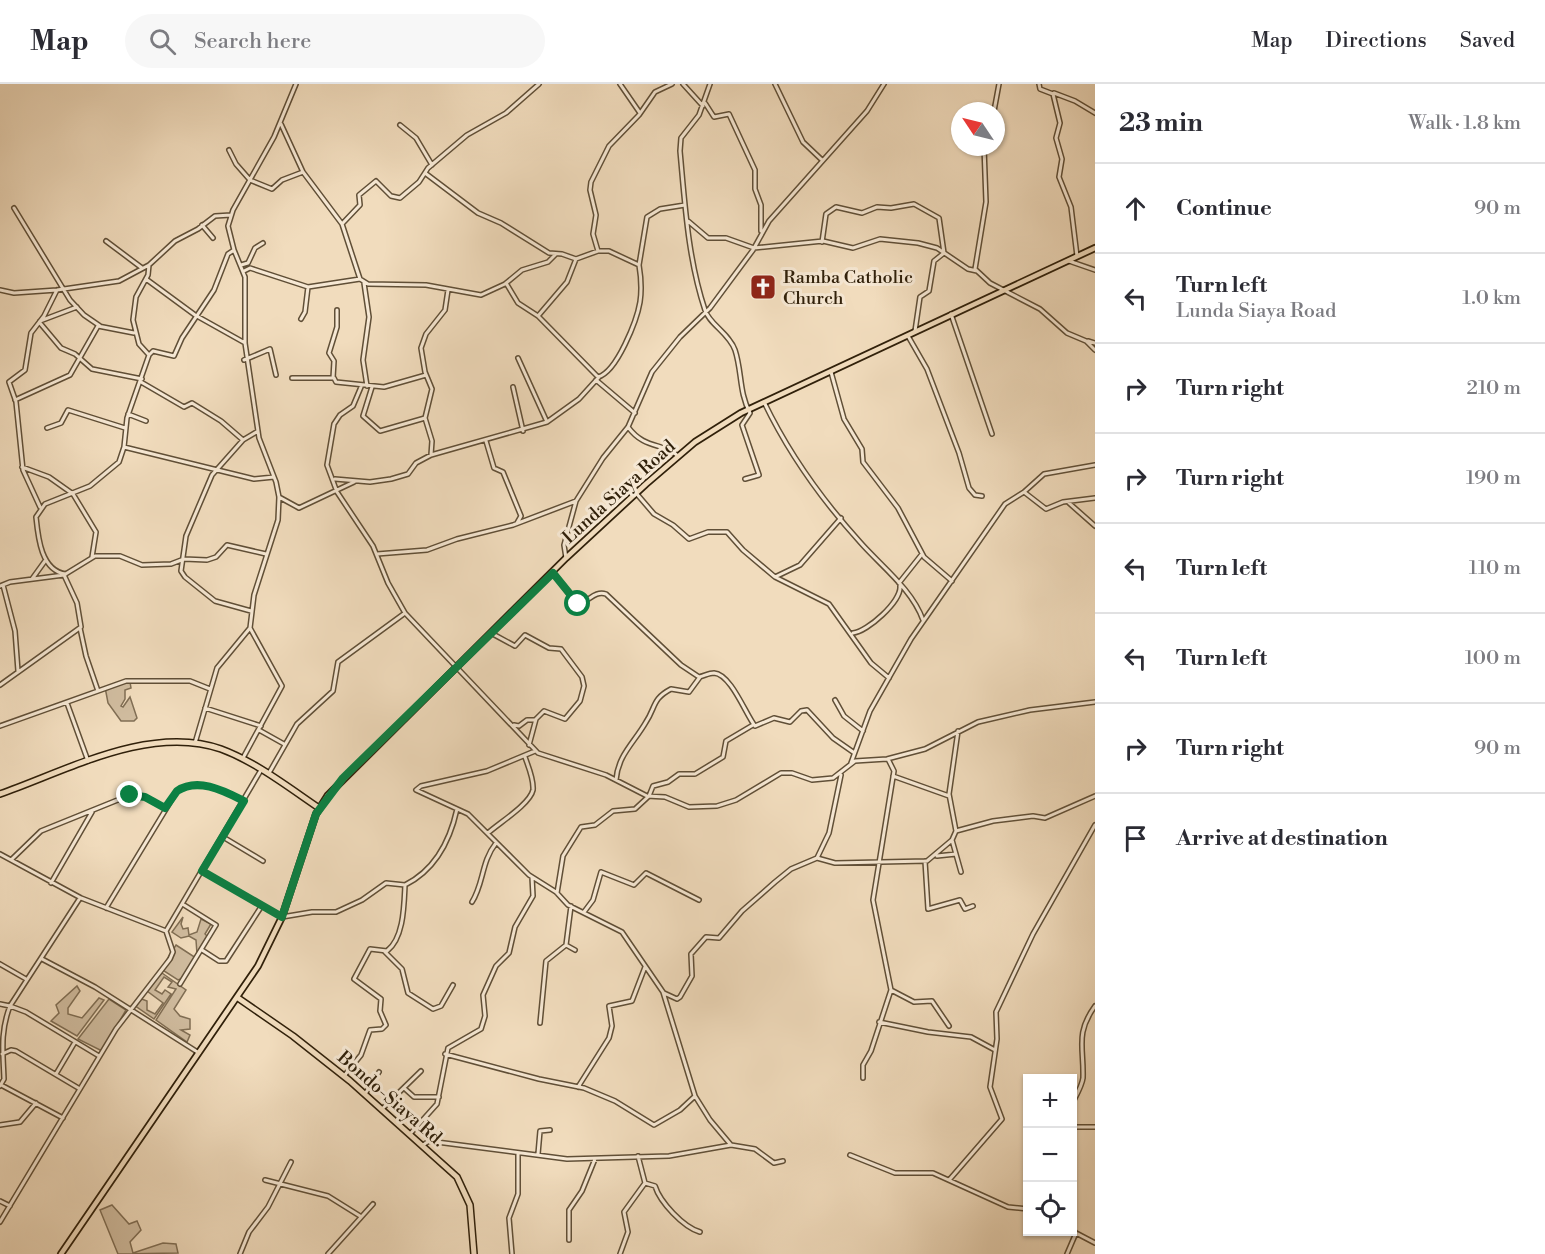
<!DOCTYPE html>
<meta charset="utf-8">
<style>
body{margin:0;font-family:"Libre Bodoni",serif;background:#f7f7f7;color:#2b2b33}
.controls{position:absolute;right:18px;bottom:18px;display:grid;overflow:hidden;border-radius:0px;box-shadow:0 2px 4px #0004}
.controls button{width:54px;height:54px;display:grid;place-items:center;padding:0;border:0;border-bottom:2px solid #e1e1e2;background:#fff;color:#2b2b33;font:30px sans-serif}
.compass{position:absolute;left:951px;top:18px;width:54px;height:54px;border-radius:50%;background:#fff;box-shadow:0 2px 4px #0004;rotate:305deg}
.stop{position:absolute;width:18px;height:18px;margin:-14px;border:4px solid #0b8043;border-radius:50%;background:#fff}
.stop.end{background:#0b8043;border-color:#fff;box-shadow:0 2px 6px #0008}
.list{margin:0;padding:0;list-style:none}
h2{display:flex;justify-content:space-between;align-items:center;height:78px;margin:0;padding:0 24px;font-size:26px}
h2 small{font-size:20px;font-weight:400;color:#7c7c81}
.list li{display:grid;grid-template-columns:39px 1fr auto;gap:18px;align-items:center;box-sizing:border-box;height:90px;padding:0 24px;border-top:2px solid #e1e1e2}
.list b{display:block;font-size:22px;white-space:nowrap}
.list p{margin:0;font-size:20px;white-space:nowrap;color:#7c7c81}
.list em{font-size:20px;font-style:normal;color:#7c7c81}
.icon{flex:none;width:33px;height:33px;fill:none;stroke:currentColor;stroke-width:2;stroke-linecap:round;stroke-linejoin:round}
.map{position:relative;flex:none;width:1095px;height:1170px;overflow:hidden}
header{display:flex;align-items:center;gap:36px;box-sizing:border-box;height:84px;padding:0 30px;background:#fff;border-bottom:2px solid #e1e1e2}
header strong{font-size:28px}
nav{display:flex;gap:33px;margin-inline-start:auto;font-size:21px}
.search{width:420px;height:54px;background:#f7f7f7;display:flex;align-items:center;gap:15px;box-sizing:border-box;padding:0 21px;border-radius:33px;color:#7c7c81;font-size:22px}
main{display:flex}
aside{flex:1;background:#fff}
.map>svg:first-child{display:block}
.green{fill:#d0bc9f;stroke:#806e54;stroke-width:1.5}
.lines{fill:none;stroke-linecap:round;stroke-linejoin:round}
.minor-casing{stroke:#604f37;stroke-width:6}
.primary-casing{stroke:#30200a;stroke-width:8}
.trunk-casing{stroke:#30200a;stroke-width:8}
.minor{stroke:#f6e8d4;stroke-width:3}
.primary{stroke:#f1dcbd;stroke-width:4.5}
.trunk{stroke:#f1dcbd;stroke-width:5}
.route{stroke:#0b8043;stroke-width:8}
.labels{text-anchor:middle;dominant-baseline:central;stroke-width:6;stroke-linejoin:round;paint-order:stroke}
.poi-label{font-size:18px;fill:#30200a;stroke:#f6e8d4;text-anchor:start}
.street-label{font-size:18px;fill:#30200a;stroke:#f6e8d4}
</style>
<header>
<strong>Map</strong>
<div class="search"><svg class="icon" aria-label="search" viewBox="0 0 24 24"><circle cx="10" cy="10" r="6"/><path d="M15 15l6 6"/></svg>Search here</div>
<nav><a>Map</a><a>Directions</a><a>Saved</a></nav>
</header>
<main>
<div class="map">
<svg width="1095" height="1170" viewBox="0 0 1095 1170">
<rect width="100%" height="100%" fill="#f1dcbd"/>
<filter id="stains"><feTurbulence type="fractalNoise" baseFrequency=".00333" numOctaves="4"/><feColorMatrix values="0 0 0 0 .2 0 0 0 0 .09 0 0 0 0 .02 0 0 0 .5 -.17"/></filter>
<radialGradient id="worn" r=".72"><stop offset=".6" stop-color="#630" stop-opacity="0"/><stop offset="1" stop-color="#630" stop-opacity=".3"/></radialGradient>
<path class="green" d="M 130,598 L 131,604 L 125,606 L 125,615 L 121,622 L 123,623 L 130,613 L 137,634 L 134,637 L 121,637 L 108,619 L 105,603 Z
M 183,833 L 181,840 L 183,845 L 188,844 L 189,851 L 197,848 L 201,835 L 211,840 L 205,850 L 208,853 L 197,870 L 196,856 L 189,852 L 181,854 L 172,848 Z
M 176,861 L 196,874 L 183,894 L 178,896 L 161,885 Z
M 162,889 L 186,906 L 174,925 L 180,932 L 190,935 L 190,945 L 181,946 L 190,951 L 187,958 L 156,936 L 176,905 L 168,903 L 172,898 L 164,893 L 155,906 L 162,910 L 165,906 L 171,910 L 154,935 L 134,921 L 139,914 L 147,917 L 147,926 L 155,930 L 163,919 L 147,907 L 150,900 Z
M 77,902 L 80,907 L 68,924 L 68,930 L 82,934 L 99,914 L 104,916 L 77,952 L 51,937 L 59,929 L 56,921 Z
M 109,915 L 126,926 L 102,967 L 78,955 Z
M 112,1121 L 129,1140 L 137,1137 L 141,1146 L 130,1158 L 133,1169 L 163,1159 L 176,1160 L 178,1169 L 118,1170 L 100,1126 Z"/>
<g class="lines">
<defs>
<path id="minor" d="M 620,0 L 640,29
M 683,0 L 703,22
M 710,0 L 699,31 L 681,54 L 680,67 C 685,121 688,175 705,226 C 709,240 729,249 735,266 C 742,287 739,309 750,329 L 742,341 L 759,391 L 745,395
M 775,0 L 803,58 L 822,76
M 1039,0 L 1040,5 L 1053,10 L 1060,39 L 1056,54 L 1062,75 L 1059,93 L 1071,123 L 1077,172
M 1054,9 L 1075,17 L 1095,29
M 705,19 L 714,33 L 729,30 L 755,86 L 755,105 L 761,121 L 761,147
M 994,27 L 999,0
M 281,40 L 303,88 L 342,140
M 400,41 L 416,54 L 432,81
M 984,63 L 986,118 L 975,185 L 990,199 L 1040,225 L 1067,249 L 1086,257 L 1095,266
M 229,66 L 236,80 L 250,96
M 425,89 L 478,129 L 501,139 L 549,169 L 562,170 L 576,175 L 598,167 L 609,167 L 639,181 L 647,133 L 660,125 L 685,121
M 250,96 L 272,105 L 282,96 L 303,88
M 14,124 L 70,216 L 84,231 L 100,242
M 688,137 L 708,154 L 726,154 L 754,164 L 823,157 L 853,164 L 880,155 L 918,159 L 937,164 L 968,185 L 977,187
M 202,141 L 213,154
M 106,157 L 142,184
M 822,158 L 826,130 L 836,123 L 862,129 L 877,123 L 891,124 L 914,120 L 939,134 L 944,169 L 934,177 L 929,207 L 920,213 L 915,247
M 598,167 L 593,150 L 596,131 L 590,106 L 591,98 L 609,62 L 639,31 L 655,8 L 672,0
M 576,175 L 567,198 L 538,232 L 598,293 C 617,288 637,236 640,218 C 642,205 641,193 639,181
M 1069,177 L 1095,186
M 241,181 L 248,179 L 255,164 L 263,159
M 244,187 L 250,184 L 308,203 L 360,195 L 342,140 L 360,121 L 359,111 L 376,97 L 391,112 L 400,114 L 419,98 L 428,84 L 467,51 L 506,29 L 539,0
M 146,195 L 195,231 L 245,259
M 360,195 L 368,200 L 426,201 L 481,211 L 505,200 L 522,186 L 548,178 L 556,170
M 364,199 L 369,233 L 363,276 L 367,302
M 506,199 L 518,219 L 538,232
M 0,206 L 14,209 L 57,206 L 119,197 L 149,181 L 175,157 L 198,145 L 215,132 L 231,131
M 951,230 L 992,350
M 301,235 L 305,228 L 308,203
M 40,237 L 77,223
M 40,239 L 61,264 L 75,270 L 92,285 L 142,295
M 908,252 L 927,285 L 959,369 L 969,404 L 975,411 L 982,412
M 1088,257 L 1095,259
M 149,271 L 153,267 L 174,272 L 182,254 L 214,206 L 228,170 L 234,166
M 518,274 L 547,338
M 244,276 L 270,265 L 276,291
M 831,288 L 844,335 L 862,365 L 863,378 L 898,424 L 924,473 L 952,497
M 292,294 L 334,294 L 336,298 L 384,303 L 426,291
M 333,294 L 334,277 L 329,269 L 337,243 L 337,226
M 596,296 L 635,329
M 141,298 L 184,323 L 192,319 L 221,337 L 243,356
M 361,303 L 353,322 L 340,331 L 334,340 L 327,381 L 337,408 L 373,462 L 388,499 L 405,529 L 538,669 L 606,691 L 647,712 L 665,713 L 689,723 L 717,722 L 736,716 L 781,689 L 792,689 L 812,696 L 833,694 L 855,677 L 887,675 L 925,665 L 978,638 L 1030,626 L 1095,618
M 372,303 L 363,332 L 380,347 L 425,334
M 513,303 L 523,347
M 15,316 L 70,291 L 98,242 L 134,249
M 764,318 C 788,368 823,417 860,458 C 881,482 912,505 923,536
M 128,330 L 146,337
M 628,343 C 645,366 663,358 678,372
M 47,344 L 61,339 L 68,326 L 125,344
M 486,357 L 494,384 L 503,388 L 521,432 L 517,439
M 124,363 L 254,395 L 274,393
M 431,371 L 432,357 L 425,334 L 432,305 L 425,288 L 421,264 L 426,250 L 445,226 L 448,206
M 22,383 L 49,393 L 73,410 L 96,448 L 92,473
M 335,395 L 370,398 L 391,395 L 408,390 L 416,379 L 431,371 L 547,338 L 579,315 L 599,293
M 1024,408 L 1044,390 L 1095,381
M 636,409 L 654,430 L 673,441 L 689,455 L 708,448 L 727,448 L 743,466 L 775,493 L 800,481 L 841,434
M 279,413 L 299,424 L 354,398
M 1069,419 L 1095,442
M 40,423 L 23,386 L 16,318 L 9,298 L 25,286 L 31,249 L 44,232 L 57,206
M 377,470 L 427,466 L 457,455 L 513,441 L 576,417
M 566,474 L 564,461 L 576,417 L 603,374 L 628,343 L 652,288 L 680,253 L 710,224 L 753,166 L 769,137 L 867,27 L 884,0
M 553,489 L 576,519 C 587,521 593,506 606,510 L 681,581 L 699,593 C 704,592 709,589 714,589 C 731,590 746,631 755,642 L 774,634 L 790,638 L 801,627 L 807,626 L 833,654 L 853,668
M 66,490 C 41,487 38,453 36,433 L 45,420 L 90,402 L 119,378 L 124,363 L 127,334 L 149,271 L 139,260 L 133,236 L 136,213 L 148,191 L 149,181
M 775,493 L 829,520 L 871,579 L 889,594
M 32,495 L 45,477
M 899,499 L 922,470
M 3,501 L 15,547 L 18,587
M 0,502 L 10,498 L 64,491 L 95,472 L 120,472 L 142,481 L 171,480 L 184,475 L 207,476 L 216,473 L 227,461 L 266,470
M 251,527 L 215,517 L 185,493 L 181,487 L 186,452 L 212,391 L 243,356 L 258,347
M 80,544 L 86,572 L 98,607
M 491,549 L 515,562 L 525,551 L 549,564 L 561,565 L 582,593 L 584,602 L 580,617 L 565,635 L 544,627 L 535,636 L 527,636 L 519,642 L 514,641
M 853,549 C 867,548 902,517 900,502
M 0,601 L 81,543 L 77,519 L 64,491
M 835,616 L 844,632 L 863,647
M 67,619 L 88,677
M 205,624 L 261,642
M 0,642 L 126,597 L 190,597 L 210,605
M 259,646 L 284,660
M 958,647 L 949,710 L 956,747 L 952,756 L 961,788
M 195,659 L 217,584 L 250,544 L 254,511 L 278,436 L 279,413 L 276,398 L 259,354 L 245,259 L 245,193 L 234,166 L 228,142 L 233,126 L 274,53 L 296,0
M 529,661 L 536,635
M 535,667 L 487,687 L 421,702 L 416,706 L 468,730 L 529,791 L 556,808 L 568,821 L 622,848 L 663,908 L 695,1012 L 710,1036 L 731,1061 L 755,1065 L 774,1079 L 783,1077
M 243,674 L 282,602 L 250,544
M 851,679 L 870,627 L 911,555 L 1005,420 L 1024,408 L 1046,425 L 1063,418 L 1095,414
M 269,689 L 297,640 L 333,607 L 338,578 L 405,529
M 893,692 L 949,712
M 616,696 C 618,671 634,659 646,638 C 656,623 652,615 671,605 L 689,608 L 700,593
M 956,747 L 993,737 L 1033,732 L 1045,734 L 1095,712
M 488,749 C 499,739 530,720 533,706 C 534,695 528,682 525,673
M 223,753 L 263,777
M 0,770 L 81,814 L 166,847 L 173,868 L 170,875 L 116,945 L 0,1138
M 937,772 L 956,770
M 817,774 L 829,749 L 841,691
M 11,776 L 41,747 L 130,711 L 145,713 L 165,724
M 925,777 L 928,825 L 960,816 L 965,825 L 973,822
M 202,787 L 282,833 L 312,828 L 336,828 L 362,816 L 386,799 L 405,801 C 435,786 450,757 457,725
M 51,799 L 92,728
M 557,809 L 563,772 L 581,743 L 595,741 L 613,727 L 635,725 L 649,712 L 653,702 L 668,698 L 679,690 L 695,690 L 723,673 L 726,657 L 753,641
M 472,818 C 484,799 481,778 496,759
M 571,822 L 566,861 L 575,866
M 106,824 L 177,707 C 198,693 224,707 244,717
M 584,828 L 593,816 L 601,788 L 634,801 L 646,789 L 699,816
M 166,847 L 261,686
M 202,866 L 219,877 L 226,877 L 261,823
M 384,867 L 402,885 L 408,909 L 433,925 L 441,922 L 453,901
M 42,875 L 95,903 L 199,969
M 0,880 L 26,895
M 180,900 L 216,841 L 184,821
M 891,906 L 914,918 L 932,917 L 949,942
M 664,909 L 677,915 L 680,913 L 692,892 L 691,870 L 706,853 L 719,854 L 742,827 L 775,798 L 791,785 L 817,774 L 835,779 L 927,777 L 952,756
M 0,920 L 10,922 L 80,814
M 879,938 L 928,948 L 971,953 L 995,966
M 540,939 L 546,877 L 566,861
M 2,970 L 11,966 L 16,967 L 80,1005
M 445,970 L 539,995 L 584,1004 L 615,1017 L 654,1041 L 680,1026 L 695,1012
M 56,990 L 75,958
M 344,992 L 361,971 L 370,946 L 382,945 L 386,941 L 380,927 L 381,915 L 354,895 L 370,865 L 387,867 C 404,854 404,821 405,801
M 863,994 L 863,981 L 871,967 L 891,906 L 873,816 L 894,687 L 888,675
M 0,1002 L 4,995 C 3,968 0,948 10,922 L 26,928 L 99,972
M 3,1002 L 63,1034
M 578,1003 L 609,954 L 612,942 L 609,922 L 632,917 L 645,883
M 404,1004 L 414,1013 L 439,1013
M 365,1010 L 379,988
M 1072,1020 C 1076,1012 1082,1002 1083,994 C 1084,963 1075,950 1095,922
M 382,1025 L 421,987
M 0,1041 L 20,1038 L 36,1019
M 1072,1043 L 1095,1043
M 410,1050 L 437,1020 L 448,964 L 481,945 L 485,932 L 483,911 L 496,882 L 509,869 L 515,843 L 533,812 L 532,793
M 423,1061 L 429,1057 L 567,1075 L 669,1072 L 731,1061
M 538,1070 L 540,1047 L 550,1046
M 850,1071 L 895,1089 L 933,1089 L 1008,1123 L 1028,1125
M 950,1095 L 1002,1035 L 990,1003 L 997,955 L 996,928 L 1033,850 L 1095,741
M 265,1096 L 328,1112 L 360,1132
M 645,1099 L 655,1102 C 660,1118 683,1143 700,1148
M 0,1117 L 10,1122
M 1072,1144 L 1076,1149 L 1095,1159
M 569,1156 L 569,1126 L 582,1107 L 595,1075
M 240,1170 L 249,1148 L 268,1123 L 291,1078
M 328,1170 L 373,1120
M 512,1170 L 509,1134 L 518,1110 L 518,1069
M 620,1170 L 628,1148 L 624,1128 L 645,1099 L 638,1072
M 1067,1170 L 1076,1149"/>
<path id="primary" d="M 61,1170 L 258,882 L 282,833 L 316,730 L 328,711 L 566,474 L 646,400 L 695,358 L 741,329 L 1095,164"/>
<path id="trunk" d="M 0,710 C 66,687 150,640 221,665 C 256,678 288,703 319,724
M 238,914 L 293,952 L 350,997 L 457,1093 L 470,1121 L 474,1170"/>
</defs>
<use href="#minor" class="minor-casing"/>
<use href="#primary" class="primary-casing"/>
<use href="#trunk" class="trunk-casing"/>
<use href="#minor" class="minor"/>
<use href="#primary" class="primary"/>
<use href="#trunk" class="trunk"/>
</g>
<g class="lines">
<path class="route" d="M 130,711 L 145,713 L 165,724 L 177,707 C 198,693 224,707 244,717 L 202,787 L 282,833 L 316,730 L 343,694 L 553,489 L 578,520"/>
</g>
<defs>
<symbol id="church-square" viewBox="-11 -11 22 22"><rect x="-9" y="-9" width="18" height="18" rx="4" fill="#8f2418" stroke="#f6e8d4"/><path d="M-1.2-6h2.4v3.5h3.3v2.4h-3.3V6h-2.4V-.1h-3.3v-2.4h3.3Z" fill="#fff"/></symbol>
</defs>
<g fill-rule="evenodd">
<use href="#church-square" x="748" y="188" width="30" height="30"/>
</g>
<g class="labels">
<g class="poi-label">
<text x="783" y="193">Ramba Catholic<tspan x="783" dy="21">Church</tspan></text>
</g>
<g class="street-label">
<text transform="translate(619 408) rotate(-42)">Lunda Siaya Road</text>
<text transform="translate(391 1015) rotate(41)">Bondo-Siaya Rd.</text>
</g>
</g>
<rect width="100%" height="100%" filter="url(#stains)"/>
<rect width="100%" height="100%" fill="url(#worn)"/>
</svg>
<div class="controls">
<button>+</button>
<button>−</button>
<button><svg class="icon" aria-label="locate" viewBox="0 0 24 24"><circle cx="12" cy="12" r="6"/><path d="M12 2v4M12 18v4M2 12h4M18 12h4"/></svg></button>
</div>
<svg class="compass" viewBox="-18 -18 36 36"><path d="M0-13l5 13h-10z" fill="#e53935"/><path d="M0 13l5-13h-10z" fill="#7c7c81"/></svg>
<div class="stop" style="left:578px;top:520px"></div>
<div class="stop end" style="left:130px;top:711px"></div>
</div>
<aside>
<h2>23 min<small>Walk · 1.8 km</small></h2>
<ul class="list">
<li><svg class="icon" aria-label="ahead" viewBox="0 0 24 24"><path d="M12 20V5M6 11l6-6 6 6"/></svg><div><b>Continue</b></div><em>90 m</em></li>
<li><svg class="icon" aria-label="left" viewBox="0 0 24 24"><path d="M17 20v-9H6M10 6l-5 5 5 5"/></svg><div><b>Turn left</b><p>Lunda Siaya Road</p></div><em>1.0 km</em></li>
<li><svg class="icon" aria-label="right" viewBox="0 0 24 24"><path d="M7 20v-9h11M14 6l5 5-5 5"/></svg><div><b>Turn right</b></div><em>210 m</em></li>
<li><svg class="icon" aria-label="right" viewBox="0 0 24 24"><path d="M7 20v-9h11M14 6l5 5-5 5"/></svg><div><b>Turn right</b></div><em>190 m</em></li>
<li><svg class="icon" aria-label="left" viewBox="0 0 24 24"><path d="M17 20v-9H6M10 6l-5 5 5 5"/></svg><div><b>Turn left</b></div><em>110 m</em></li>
<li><svg class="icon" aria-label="left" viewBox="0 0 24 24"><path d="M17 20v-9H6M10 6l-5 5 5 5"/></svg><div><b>Turn left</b></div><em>100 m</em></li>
<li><svg class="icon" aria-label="right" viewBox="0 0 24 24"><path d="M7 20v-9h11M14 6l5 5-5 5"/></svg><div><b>Turn right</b></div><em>90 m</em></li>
<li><svg class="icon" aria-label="arrive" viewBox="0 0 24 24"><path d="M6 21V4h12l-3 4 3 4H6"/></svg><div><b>Arrive at destination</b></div></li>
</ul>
</aside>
</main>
